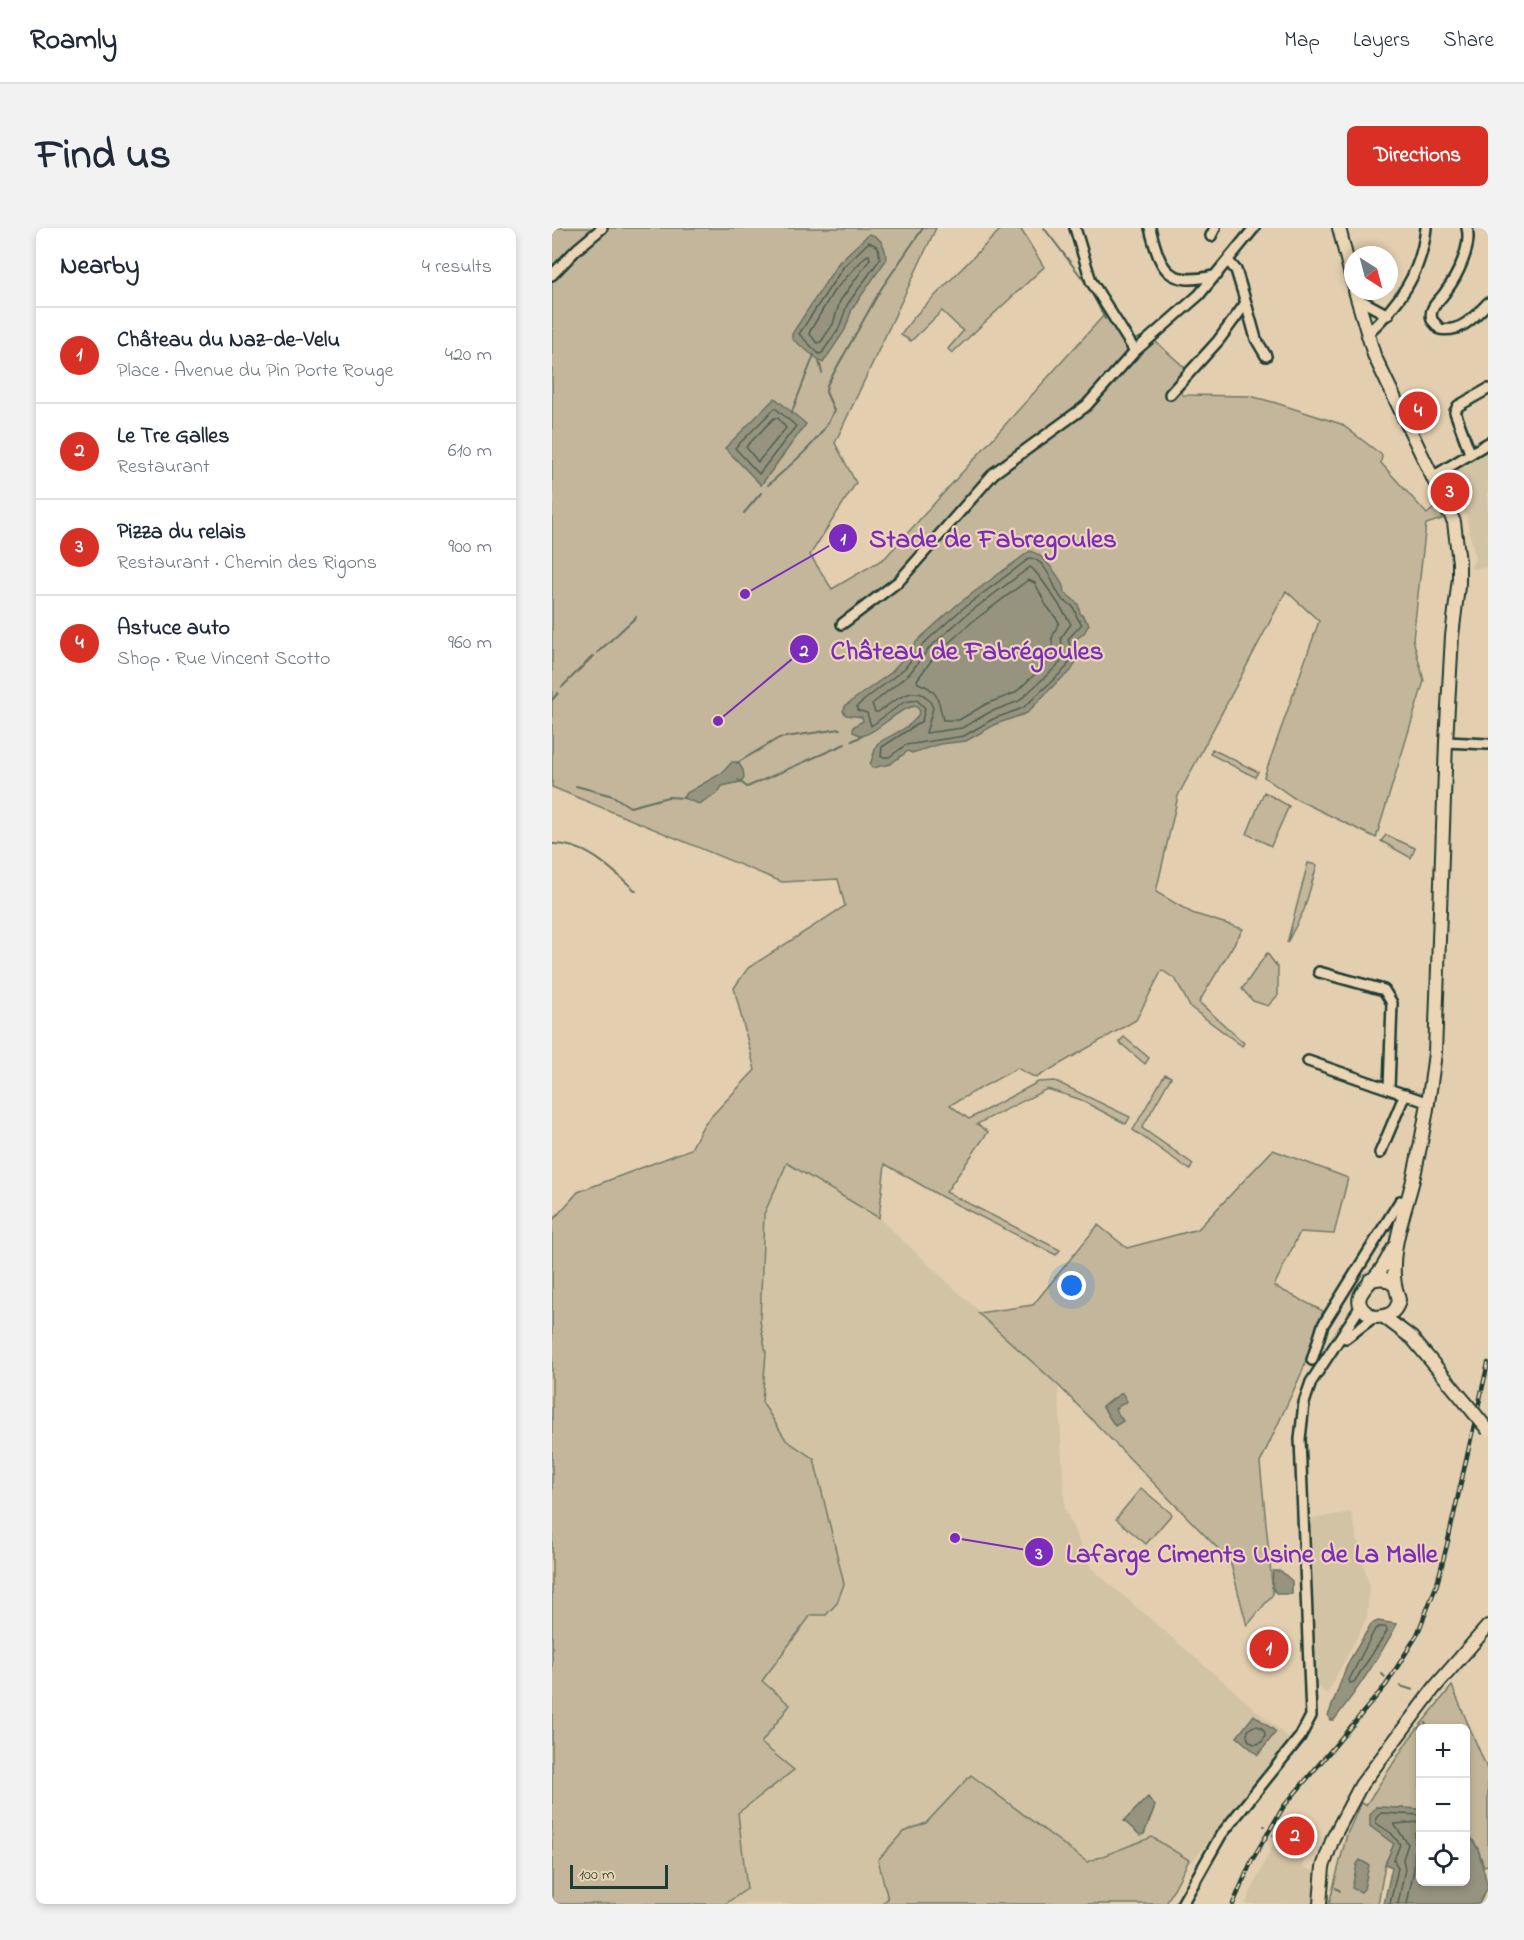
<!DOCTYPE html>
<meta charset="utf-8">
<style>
body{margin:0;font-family:"Indie Flower",sans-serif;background:#f2f2f3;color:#1f2937}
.controls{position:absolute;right:18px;bottom:18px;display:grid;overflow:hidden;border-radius:9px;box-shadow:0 3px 9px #0003}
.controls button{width:54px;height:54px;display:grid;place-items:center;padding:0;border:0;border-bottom:2px solid #e0e1e3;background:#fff;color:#1f2937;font:30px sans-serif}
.compass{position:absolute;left:792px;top:18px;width:54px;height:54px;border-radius:50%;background:#fff;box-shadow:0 3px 9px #0003;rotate:144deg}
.scale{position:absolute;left:18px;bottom:15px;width:98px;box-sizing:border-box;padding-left:6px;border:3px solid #1f3d34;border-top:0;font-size:16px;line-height:21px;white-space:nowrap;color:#1f3d34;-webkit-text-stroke:4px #ebd5b4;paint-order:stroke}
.you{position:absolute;left:520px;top:1058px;width:21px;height:21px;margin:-15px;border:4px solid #fff;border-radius:50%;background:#1a73e8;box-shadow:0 0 0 9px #1a73e833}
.badge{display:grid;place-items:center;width:39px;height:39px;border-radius:50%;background:#d93025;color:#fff;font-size:20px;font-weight:700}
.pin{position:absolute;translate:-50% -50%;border:3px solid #fff;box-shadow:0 2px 6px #0006}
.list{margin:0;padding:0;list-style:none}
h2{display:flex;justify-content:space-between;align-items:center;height:78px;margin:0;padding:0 24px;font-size:26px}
h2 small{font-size:20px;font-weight:400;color:#747a83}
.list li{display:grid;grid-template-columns:39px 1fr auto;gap:18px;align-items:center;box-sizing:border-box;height:96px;padding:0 24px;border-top:2px solid #e0e1e3}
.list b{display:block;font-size:22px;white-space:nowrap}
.list p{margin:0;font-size:20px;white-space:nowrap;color:#747a83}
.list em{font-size:20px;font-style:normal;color:#747a83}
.icon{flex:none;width:33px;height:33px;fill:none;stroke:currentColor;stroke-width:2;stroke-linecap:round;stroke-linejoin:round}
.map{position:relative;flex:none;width:936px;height:1676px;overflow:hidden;border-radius:9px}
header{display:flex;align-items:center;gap:36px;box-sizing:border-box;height:84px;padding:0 30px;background:#fff;border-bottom:2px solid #e0e1e3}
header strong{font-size:28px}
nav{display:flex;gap:33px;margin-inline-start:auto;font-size:21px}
.intro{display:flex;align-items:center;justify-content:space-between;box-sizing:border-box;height:144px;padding:0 36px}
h1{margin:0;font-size:42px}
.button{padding:15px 27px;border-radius:9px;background:#d93025;color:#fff;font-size:21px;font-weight:700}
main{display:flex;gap:36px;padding:0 36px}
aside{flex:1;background:#fff;border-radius:9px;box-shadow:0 3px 9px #0003}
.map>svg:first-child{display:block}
.built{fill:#d2c3a4}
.green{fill:#c3b69b;stroke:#717a68;stroke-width:1.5}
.water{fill:#96947f;stroke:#667161;stroke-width:1.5}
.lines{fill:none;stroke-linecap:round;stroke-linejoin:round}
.shore{stroke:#4f6052;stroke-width:1.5}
.stream{stroke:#667161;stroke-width:2}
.minor-casing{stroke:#1f3d34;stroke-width:14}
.major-casing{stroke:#1f3d34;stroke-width:16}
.minor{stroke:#ebd5b4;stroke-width:9}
.major{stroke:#ebd5b4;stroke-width:12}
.rail-casing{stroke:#1f3d34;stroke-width:4.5}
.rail{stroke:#ebd5b4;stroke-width:2;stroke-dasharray:7;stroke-linecap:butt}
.major-bridge-casing{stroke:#1f3d34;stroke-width:16;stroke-linecap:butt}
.major-bridge{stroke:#ebd5b4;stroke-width:12}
.leader{fill:none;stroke:#7b2cbf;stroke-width:2}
.callout-dot{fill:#7b2cbf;stroke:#ebd5b4;stroke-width:2}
.mark-label{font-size:18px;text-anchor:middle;font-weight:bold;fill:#fff}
.callout-label{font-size:27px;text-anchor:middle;font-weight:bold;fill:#7b2cbf;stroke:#ebd5b4;stroke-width:4.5;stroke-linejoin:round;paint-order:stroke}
</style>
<header>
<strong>Roamly</strong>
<nav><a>Map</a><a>Layers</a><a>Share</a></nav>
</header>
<div class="intro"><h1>Find us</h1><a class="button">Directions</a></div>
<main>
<aside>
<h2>Nearby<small>4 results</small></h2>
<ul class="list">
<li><span class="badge">1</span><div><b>Château du Naz-de-Velu</b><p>Place · Avenue du Pin Porte Rouge</p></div><em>420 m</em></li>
<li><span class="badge">2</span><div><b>Le Tre Galles</b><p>Restaurant</p></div><em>610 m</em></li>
<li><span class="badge">3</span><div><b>Pizza du relais</b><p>Restaurant · Chemin des Rigons</p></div><em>900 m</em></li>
<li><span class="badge">4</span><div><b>Astuce auto</b><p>Shop · Rue Vincent Scotto</p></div><em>960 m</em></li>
</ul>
</aside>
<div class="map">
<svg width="936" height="1676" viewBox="0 0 936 1676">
<rect width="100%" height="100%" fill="#e3cfaf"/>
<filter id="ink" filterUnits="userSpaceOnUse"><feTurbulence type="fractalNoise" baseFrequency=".0167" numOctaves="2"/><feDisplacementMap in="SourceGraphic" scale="12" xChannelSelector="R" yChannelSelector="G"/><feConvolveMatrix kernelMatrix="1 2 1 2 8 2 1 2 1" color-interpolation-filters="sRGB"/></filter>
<g filter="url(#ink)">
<path class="built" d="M 936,224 L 936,339 L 918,341 L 923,331 L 918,307 L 915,290 L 902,258 L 907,252 L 905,239 Z
M 235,935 L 327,990 L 506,1157 L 513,1281 L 539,1340 L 737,1510 L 737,1514 L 640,1634 L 600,1609 L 535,1634 L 419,1547 L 374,1595 L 351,1604 L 336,1672 L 332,1676 L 173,1676 L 195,1661 L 186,1585 L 209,1515 L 210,1453 L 259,1387 L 274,1387 L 285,1375 L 292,1356 L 262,1231 L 234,1212 L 210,1174 L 214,1125 L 208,1093 L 212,985 Z
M 799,1284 L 817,1357 L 815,1390 L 775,1466 L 765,1458 L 759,1291 Z
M 723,1612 L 751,1633 L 751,1639 L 765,1644 L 761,1676 L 693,1676 Z"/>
<path class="green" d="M 0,0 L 384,0 L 283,215 L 304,255 L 258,327 L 280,361 L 333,330 L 553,86 L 574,116 L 595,106 L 640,146 L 627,161 L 631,167 L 698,168 L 721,174 L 789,196 L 830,227 L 829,235 L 875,286 L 889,274 L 890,291 L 874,296 L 861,411 L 872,453 L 824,610 L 742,570 L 712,549 L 767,393 L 734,363 L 626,568 L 604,664 L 640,685 L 691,701 L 647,774 L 692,815 L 690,818 L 638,779 L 624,752 L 610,742 L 584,792 L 484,850 L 465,840 L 398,877 L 417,891 L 486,854 L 503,853 L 578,889 L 574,896 L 527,871 L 495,861 L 425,896 L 436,904 L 394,964 L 508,1022 L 504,1027 L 390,969 L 333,936 L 327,990 L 235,935 L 212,986 L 208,1093 L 214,1125 L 210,1174 L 234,1212 L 262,1231 L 292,1356 L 285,1375 L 274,1387 L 259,1387 L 210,1453 L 238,1477 L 209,1515 L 242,1542 L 186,1585 L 195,1661 L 173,1676 L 0,1676 L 0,993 L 26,964 L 139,921 L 152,896 L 203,842 L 182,760 L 196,740 L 293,678 L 286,651 L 230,654 L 0,559 Z
M 450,0 L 468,0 L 492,39 L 400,125 L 396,121 L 411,103 L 390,83 L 359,113 L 349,107 L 361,90 Z
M 660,521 L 706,544 L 703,549 L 658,526 Z
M 712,564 L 737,578 L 719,618 L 695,606 Z
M 834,607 L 863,620 L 859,630 L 829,613 Z
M 756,635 L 765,637 L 752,682 L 735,715 Z
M 715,725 L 726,740 L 726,767 L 716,778 L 701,773 L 690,761 Z
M 572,809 L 597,830 L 593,836 L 567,814 Z
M 613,846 L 619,849 L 590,900 L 641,936 L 638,942 L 581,902 Z
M 721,922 L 796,950 L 782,1006 L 748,1004 L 722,1058 L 771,1083 L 750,1144 L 708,1235 L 721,1366 L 695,1398 L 678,1333 L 506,1157 L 426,1085 L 481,1077 L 546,997 L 575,1020 L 646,1001 Z
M 589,1260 L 620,1286 L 594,1316 L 564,1291 Z
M 900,1458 L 936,1543 L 936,1637 L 932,1638 L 926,1621 L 914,1601 L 914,1500 L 868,1500 L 868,1581 L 824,1579 L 819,1598 L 842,1616 L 833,1636 L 826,1676 L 777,1676 L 795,1606 L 809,1575 L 814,1577 L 857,1511 Z
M 419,1547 L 535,1634 L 600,1609 L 637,1632 L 614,1676 L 332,1676 L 331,1674 L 336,1671 L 326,1632 L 351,1604 L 374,1595 Z"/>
<path class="water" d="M 317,6 C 330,8 334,21 334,32 L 300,81 L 293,102 L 271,135 L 240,111 L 240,106 L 287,34 Z
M 223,170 L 254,196 L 209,257 L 173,220 Z
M 478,323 C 491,326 512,352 512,364 L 526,376 L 528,385 L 537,396 L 532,405 L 522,413 L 528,426 L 519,443 L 505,454 L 475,485 L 444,496 L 414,513 L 388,516 L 360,525 L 356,523 L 338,536 L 320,540 L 318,537 L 325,516 C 339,506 362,500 368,483 L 364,478 C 343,481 330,502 310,508 L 301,504 L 301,499 L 311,493 L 310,489 L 294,487 L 291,483 L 294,477 L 340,444 L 366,412 L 406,376 Z
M 180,534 L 186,534 L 191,542 L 192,550 L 188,554 L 170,558 L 166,565 L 147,576 L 131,570 L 133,566 L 170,545 Z
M 570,1165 L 575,1173 L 563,1181 L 571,1193 L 563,1198 L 550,1178 Z
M 721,1343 L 729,1343 L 740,1353 L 740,1366 L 725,1366 L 720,1359 Z
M 826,1393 L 845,1396 C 827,1430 806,1461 782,1492 L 778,1492 L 776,1488 L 796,1435 L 819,1396 Z
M 702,1487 L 724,1504 L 706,1527 L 685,1509 Z
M 596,1569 L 603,1578 L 592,1606 L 588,1607 L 572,1593 Z
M 824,1579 L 868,1581 L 868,1654 L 914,1654 L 914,1601 L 926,1621 L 936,1659 L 927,1676 L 832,1676 L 840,1639 L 833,1636 L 842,1616 L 818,1598 L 818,1587 Z
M 808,1632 L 817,1637 L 812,1661 L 809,1664 L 800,1660 L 805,1636 Z"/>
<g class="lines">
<path class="shore" d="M 317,14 L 326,19 L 328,31 L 295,77 L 287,100 L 270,125 L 267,126 L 247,106 L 292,38 Z
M 314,28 L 317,27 L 318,31 L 288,73 L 281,96 L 269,114 L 265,115 L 257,105 L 281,64 Z
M 223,180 L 244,198 L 207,246 L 183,220 Z
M 222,190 L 226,190 L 234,200 L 206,234 L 194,219 Z
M 478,330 C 495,332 501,359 509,370 C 512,375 518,375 521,379 C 525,385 523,390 530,396 L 516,411 L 521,428 L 514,440 L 471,480 L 441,491 L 412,508 L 354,517 L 337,529 L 329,529 L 330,519 L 370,493 L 373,480 L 365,472 L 352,474 L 319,498 L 315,485 L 305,482 L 305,478 L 353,440 L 371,416 L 410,381 Z
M 478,339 C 485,342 514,387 519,396 L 509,410 L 512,428 L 508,435 L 467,473 L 438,484 L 410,500 L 374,505 L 381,480 C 369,449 342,473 326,484 L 323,484 L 320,476 L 358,445 L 377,420 L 414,387 Z
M 476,352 L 483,355 L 494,377 L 507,394 L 500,410 L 501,429 L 463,465 L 434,476 L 407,492 L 391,492 C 386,474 389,463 366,455 L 365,452 L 384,426 L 420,394 Z
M 827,1399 L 834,1399 L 835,1403 L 802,1454 L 798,1455 L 797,1452 L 823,1401 Z
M695 1507a9 9 0 1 1 18 0a9 9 0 1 1-18 0Z
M 838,1676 L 846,1640 L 842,1632 L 848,1616 L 839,1605 L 824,1595 L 824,1590 L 829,1585 L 868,1587
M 846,1676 L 853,1641 L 851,1631 L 856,1616 L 842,1596 L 868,1594
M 855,1676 L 862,1641 L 863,1606 L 868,1604"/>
<path class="stream" d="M 492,0 L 537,59 L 553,91
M 267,133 L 270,145
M 239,186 L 262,127
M 216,257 C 240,235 270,213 282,182 L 274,164 L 275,157 L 329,61 L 371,0
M 192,285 L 209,265
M 45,425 L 84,389
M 10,459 L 41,428
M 0,472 L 6,465
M 300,513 L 310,508
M 185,535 L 227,510 L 288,501
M 186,552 L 195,559 L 293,516
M 24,558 L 61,568 L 78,579 L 116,569 L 132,570
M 0,616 C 35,615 59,641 84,663
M 830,1446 L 833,1449
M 848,1458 L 861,1462
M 873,1495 L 876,1499
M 712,1598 L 713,1598
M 721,1607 L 723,1608
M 784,1660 L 788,1663"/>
<defs>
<path id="minor" d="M 523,0 L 539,53 L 583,123
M 598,0 C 609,44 616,59 665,47
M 915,0 C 920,18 905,49 894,63 C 888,73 876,79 880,92 L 888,101 C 909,105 922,89 936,75
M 659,8 L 663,0
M 0,47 L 25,21 L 50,0
M 806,71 L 836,87
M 694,75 L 704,111 L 714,128
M 815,106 C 848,75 869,46 874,0
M 618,166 L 666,113 L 694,75 L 684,42 L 677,34
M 918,225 L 903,184 L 906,178 L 936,161
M 882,248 L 936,215
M 290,396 L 347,353 L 442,245 L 534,178 L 583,123 L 647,67 L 702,0
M 894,514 L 936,516
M 767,744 L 832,762 L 840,775 L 837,861
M 756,833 L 877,875
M 828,925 L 853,866
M 794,1110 L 822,1089
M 760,1132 L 771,1097 L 848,973
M 630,1676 L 669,1607 L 748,1509 L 759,1488 L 748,1211 L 752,1175 L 759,1154 L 809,1078"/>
<path id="major" d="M 787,0 L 801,55
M 803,63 L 822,127 L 902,294 L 907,334 L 907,356
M 818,1052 L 831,1050 L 843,1057 L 847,1072 C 844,1086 835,1089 822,1089 C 792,1074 815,1059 827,1044 C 833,1037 837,1027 842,1019
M 843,1057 C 837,1021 854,982 862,948 C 871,907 878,867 883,825 L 894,514 L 900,408 L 907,350
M 832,1089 L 860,1110 L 914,1175
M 768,1676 L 771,1639 L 781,1610 L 809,1557 L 883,1459 L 936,1398"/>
</defs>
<use href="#minor" class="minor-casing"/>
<use href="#major" class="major-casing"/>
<use href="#minor" class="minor"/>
<use href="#major" class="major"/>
<defs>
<path id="rail" d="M 681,1676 L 700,1632 L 732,1578 L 834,1457 L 865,1407 L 885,1356 L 895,1317 L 936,1135"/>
</defs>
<use href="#rail" class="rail-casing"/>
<use href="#rail" class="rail"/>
<defs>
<path id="major-bridge" d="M 914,1175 L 936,1202"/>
</defs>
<use href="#major-bridge" class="major-bridge-casing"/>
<use href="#major-bridge" class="major-bridge"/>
</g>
</g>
<path class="leader" d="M193 366L291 310M166 493L252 421M403 1310L487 1324"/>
<g class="callout-dot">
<circle cx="193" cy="366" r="6"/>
<circle cx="166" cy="493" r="6"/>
<circle cx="403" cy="1310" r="6"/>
<circle cx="291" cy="310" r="15"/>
<circle cx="252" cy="421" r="15"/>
<circle cx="487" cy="1324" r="15"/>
</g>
<g class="mark-label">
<text x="291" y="316">1</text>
<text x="252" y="428">2</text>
<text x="487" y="1331">3</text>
</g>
<g class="callout-label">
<text x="441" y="319">Stade de Fabregoules</text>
<text x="415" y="431">Château de Fabrégoules</text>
<text x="700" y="1334">Lafarge Ciments Usine de La Malle</text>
</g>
</svg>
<div class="controls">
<button>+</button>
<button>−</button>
<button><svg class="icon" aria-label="locate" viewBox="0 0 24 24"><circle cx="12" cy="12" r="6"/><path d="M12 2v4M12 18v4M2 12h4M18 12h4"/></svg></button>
</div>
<svg class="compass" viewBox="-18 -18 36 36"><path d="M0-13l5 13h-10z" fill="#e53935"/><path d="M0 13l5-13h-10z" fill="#747a83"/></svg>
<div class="scale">100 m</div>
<div class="you"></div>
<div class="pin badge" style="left:717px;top:1421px">1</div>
<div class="pin badge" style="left:743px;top:1608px">2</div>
<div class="pin badge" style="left:898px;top:264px">3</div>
<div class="pin badge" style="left:866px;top:183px">4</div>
</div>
</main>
